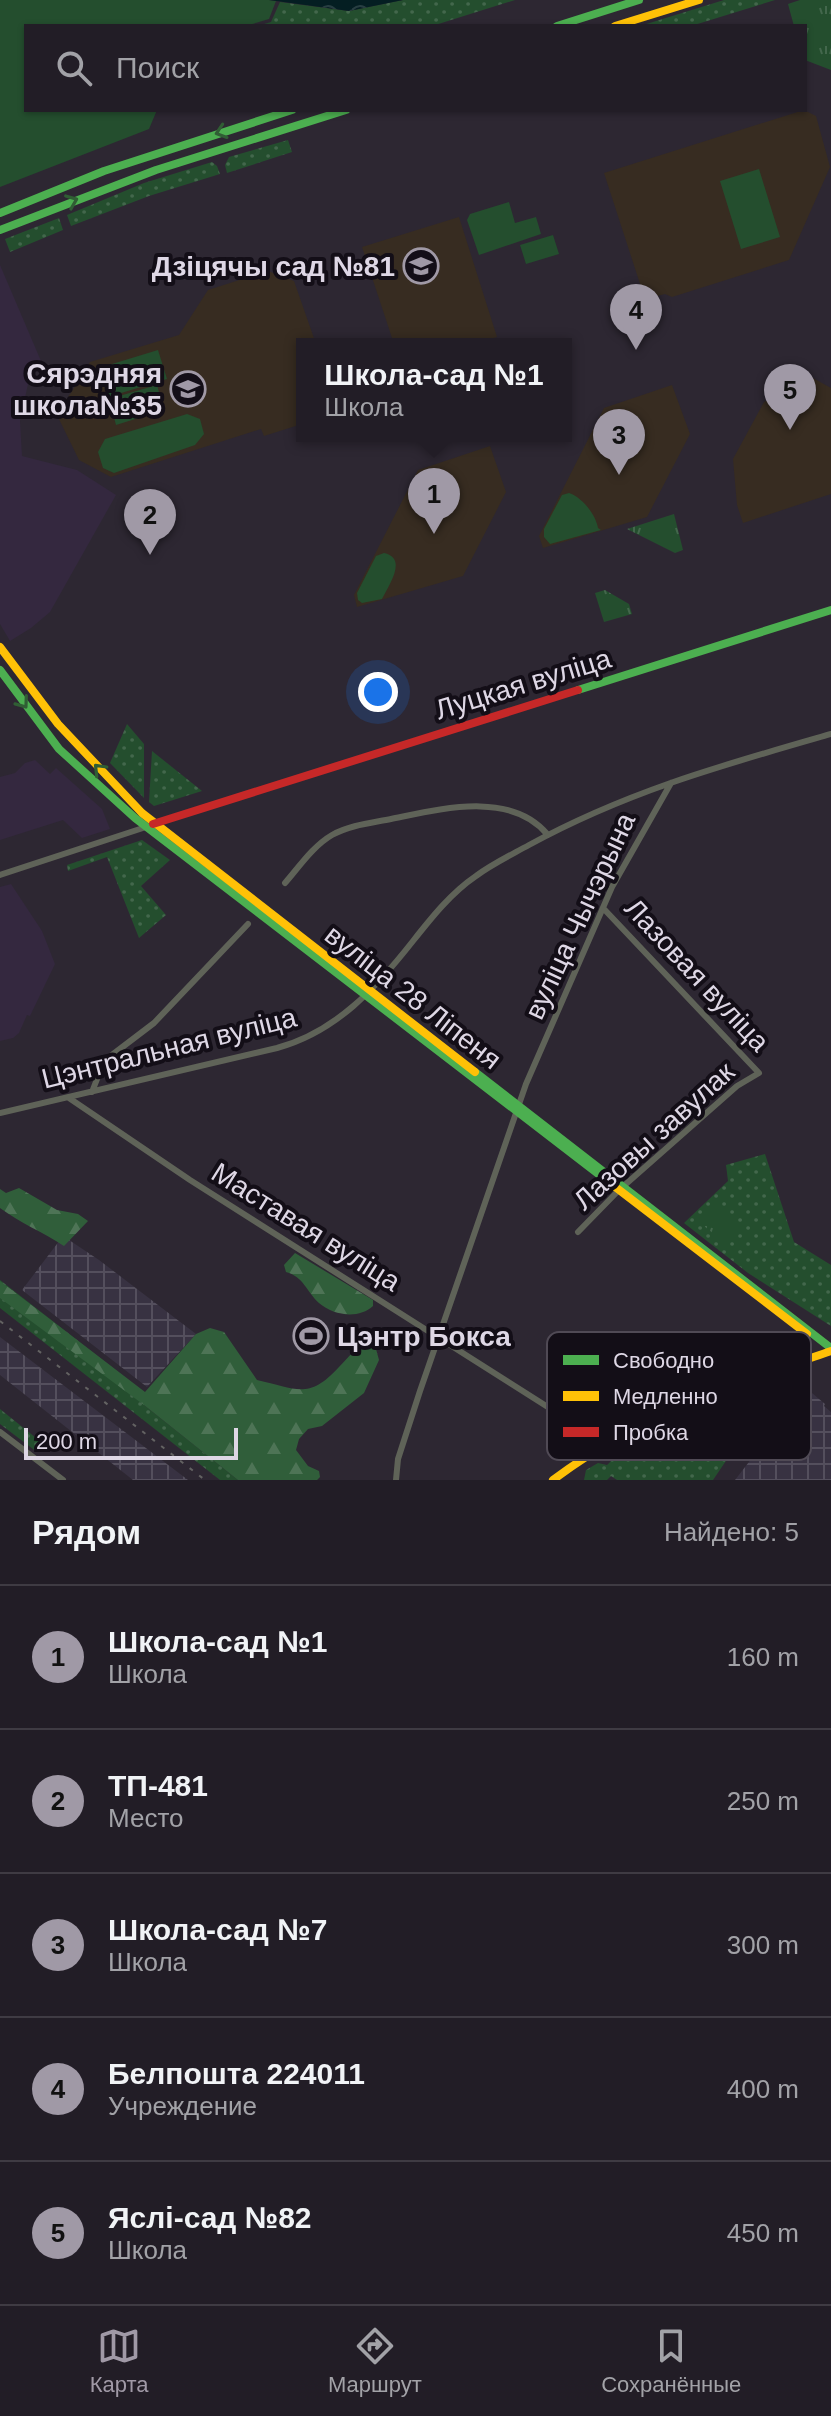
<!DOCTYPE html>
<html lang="ru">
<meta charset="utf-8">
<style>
body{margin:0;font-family:Arial,sans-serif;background:#2a262e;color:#f1f3f6}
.scale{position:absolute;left:24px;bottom:20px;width:214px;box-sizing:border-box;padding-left:8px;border:4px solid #ded7e5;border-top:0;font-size:22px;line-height:28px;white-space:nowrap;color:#ded7e5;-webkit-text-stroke:6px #130e17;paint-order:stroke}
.you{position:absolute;left:378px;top:692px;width:28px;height:28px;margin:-20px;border:6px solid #fff;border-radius:50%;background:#1a73e8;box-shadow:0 0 0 12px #1a73e833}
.badge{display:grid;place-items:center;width:52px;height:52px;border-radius:50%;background:#a099a6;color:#111;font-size:26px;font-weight:700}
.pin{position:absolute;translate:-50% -66px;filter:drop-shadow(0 2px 4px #0008)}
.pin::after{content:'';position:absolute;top:42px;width:28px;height:24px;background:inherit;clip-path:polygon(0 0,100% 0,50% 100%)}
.popup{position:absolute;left:296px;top:338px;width:276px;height:104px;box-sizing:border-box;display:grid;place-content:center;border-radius:0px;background:#221d26;filter:drop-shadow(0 2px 6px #0005);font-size:26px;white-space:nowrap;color:#a2a2a7}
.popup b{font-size:30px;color:#f1f3f6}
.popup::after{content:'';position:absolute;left:50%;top:100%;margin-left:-16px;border:16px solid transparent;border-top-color:#221d26}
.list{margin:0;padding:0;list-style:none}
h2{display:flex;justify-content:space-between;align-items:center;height:104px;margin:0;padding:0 32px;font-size:34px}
h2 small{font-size:26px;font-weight:400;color:#a2a2a7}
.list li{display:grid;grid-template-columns:52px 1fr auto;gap:24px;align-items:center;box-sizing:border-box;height:144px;padding:0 32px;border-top:2px solid #3f3b43}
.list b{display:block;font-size:30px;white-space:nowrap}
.list p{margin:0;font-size:26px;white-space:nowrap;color:#a2a2a7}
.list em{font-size:26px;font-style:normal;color:#a2a2a7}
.icon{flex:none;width:44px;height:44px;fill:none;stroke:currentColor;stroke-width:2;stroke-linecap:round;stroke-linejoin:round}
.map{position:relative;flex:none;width:831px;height:1480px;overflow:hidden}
.search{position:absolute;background:#221d26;box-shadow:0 2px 6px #0004;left:24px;right:24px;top:24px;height:88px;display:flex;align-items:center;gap:20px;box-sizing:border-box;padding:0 28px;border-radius:0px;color:#a2a2a7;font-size:30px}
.sheet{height:824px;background:#221d26}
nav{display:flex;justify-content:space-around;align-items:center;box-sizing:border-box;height:112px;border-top:2px solid #3f3b43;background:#221d26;font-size:22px;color:#a2a2a7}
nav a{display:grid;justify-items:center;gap:4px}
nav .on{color:#a099a6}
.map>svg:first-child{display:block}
.built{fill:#34283f}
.industrial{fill:url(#industrial-grid)}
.education{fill:#372c21}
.grass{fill:url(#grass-dots)}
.forest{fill:url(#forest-firs)}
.park{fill:url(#park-tufts)}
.garden{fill:#244e2e}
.water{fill:url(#water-waves)}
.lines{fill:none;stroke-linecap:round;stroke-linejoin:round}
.street{stroke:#5f6358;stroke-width:6}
.fast{stroke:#4caf50;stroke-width:8}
.slow{stroke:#ffc107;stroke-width:8}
.jam{stroke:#c62828;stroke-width:8}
.rail{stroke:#636262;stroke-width:2;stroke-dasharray:4 8;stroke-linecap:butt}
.oneway{stroke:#305e34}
.labels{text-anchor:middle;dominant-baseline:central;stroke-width:8;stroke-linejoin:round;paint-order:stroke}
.poi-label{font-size:28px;font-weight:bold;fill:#ded7e5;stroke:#130e17;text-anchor:end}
.street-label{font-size:28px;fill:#ded7e5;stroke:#130e17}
.key{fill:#130e17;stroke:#504a55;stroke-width:2}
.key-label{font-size:22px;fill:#ded7e5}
</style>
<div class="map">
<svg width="831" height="1480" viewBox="0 0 831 1480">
<defs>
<pattern id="industrial-grid" width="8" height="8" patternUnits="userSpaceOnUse" patternTransform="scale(2)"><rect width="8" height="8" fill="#383242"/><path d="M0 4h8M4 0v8" fill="none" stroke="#544f5d"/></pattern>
<pattern id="grass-dots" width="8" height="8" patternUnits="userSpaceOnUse" patternTransform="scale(2)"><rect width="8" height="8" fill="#244e2e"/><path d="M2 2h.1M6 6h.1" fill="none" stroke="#43674c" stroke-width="1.8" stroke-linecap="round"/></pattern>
<pattern id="forest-firs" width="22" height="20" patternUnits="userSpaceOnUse" patternTransform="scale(2)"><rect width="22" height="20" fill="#305e3a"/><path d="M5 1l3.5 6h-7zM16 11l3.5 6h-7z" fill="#4e7456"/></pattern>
<pattern id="park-tufts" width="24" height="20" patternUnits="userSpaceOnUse" patternTransform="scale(2)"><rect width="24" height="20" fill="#244e2e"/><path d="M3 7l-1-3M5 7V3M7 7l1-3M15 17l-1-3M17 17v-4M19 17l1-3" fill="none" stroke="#43674c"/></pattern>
<pattern id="water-waves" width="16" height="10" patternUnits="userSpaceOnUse" patternTransform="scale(2)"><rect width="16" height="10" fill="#041e22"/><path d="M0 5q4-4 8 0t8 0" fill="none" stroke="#283e42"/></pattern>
</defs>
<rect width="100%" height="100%" fill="#2d2732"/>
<path class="built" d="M 0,265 L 41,361 L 30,375 L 20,421 L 22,456 L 77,470 L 116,495 L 50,612 L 31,628 L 10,641 L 0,624 Z
M 35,760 L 50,774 L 56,768 L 102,809 L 110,829 L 82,838 L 63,820 L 0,840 L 0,777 L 15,773 L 25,763 Z
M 11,884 L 42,931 L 55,964 L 30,1016 L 27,1015 L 19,1033 L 13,1038 L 0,1041 L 0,887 Z"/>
<path class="industrial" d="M 63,1236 L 99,1260 L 196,1334 L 147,1387 L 22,1290 Z
M 0,1337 L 188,1480 L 133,1480 L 0,1375 Z
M 806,1388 L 825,1404 L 824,1406 L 831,1412 L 831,1480 L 735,1480 L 786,1414 L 784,1411 L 788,1405 L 792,1406 Z"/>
<path class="education" d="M 804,110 L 816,116 L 830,167 L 789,260 L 672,297 L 665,294 L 657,296 L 642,290 L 604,173 Z
M 459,217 L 497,337 L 474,344 L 394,344 L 362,247 Z
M 268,271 L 294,281 L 316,344 L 302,344 L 302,424 L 264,436 L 261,429 L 111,477 L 79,460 L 57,415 L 90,362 L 179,335 L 208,290 Z
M 811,377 L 831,388 L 831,494 L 743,523 L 737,505 L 733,459 L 764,402 Z
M 672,385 L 690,434 L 647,517 L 543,548 L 539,536 L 604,408 Z
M 490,446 L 506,492 L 463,576 L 357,607 L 354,595 L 418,470 Z"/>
<path class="grass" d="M 403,0 L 515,0 L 432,26 L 261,25 L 271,22 L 280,2 L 349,11 Z
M 724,0 L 775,0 L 691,26 L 640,26 Z
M 288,140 L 292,152 L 227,173 L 225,165 L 229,157 Z
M 212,162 L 217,166 L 220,174 L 149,196 L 71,226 L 67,215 L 144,183 Z
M 59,218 L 63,230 L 10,252 L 5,239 Z
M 127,724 L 144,744 L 144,798 L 110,763 Z
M 152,751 L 202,791 L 154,806 L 149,802 Z
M 142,840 L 170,860 L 141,886 L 166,915 L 139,938 L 107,857 L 68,871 L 67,865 Z
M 765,1154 L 794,1242 L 831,1265 L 831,1326 L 748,1273 L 684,1223 L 728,1181 L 726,1165 Z
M 0,1280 L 145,1393 L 144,1405 L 238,1480 L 220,1480 L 0,1308 Z
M 760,1393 L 770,1403 L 760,1415 L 766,1422 L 743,1453 L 734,1449 L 713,1480 L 617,1480 L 611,1476 L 607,1480 L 584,1480 L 586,1470 L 598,1463 L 607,1465 C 612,1461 614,1456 620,1452 C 663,1426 712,1407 760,1393 Z
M 0,1409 L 41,1442 L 46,1438 L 50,1441 L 43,1452 L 37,1452 L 0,1424 Z"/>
<path class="forest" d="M 19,1188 L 57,1210 L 78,1214 L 88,1221 L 64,1246 C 43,1232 20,1223 0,1208 L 0,1189 L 6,1193 Z
M 295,1253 L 373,1300 L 373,1306 C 359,1319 334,1316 319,1303 C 306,1291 304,1277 286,1272 L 284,1265 Z
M 0,1281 L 145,1392 L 196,1334 L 210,1328 L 224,1332 L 257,1380 C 297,1389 309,1400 339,1367 C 347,1359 353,1350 363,1346 L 376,1349 L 379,1360 L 364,1393 L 322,1426 L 308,1429 L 299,1439 L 296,1450 L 308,1466 L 319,1471 L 320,1477 L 317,1480 L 238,1480 L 144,1405 L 0,1298 Z"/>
<path class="park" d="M 800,0 L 831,0 L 831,70 L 805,60 L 805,26 L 794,26 L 788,4 Z
M 674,514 L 683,550 L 675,553 L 627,529 Z
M 605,590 L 629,604 L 632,614 L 604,622 L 595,593 Z
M 713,1206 L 738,1226 L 724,1242 L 699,1222 Z"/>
<path class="garden" d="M 0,0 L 269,0 L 276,1 L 269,19 L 246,26 L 26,26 L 26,110 L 157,110 L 149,129 L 0,187 Z
M 759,169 L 780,237 L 741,249 L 720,181 Z
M 509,202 L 515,223 L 536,217 L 541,234 L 479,255 L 467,220 L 470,214 Z
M 553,235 L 559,254 L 526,264 L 520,245 Z
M 158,350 L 167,379 L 108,397 L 99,368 Z
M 157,385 L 164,410 L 116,425 L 109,399 Z
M 187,414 L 200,419 L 204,434 L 195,445 L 114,473 L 103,468 L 98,452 L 105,439 Z
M 569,493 C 582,497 596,515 598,528 L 601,530 L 550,544 L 544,537 L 544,529 L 562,495 Z
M 384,553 C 408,558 389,585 382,599 L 362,603 L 358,600 L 357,593 L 376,556 Z"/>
<path class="water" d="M 269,0 L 403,0 L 349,11 Z"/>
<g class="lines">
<path class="street" d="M 0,875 L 146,827
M 285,883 C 299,867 313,846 332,835 C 350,825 371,823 391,819 C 440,809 511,790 548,835
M 92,1092 L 104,1061 L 154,1023 L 248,924
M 69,1098 L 190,1180 L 603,1442
M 0,1113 L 277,1048 C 336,1032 376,988 413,941 C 432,917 451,893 476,876 C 492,864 511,855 529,845 C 628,791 723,765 831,734
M 578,1232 L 618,1191 L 737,1086 L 759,1073 L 603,908
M 0,1432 L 63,1480
M 396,1480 L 398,1459 L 420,1391 L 526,1084 L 612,887 L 671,783"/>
<path class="fast" d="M 557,26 L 639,0
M 0,213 L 104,171 L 292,110
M 0,230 L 156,170 L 346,110
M 0,670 L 59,749 L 135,818 L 614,1186
M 578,690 L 831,610
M 475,1072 L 831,1348"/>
<path class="slow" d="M 615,26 L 699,0
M 0,647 L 58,724 L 142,813 L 475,1072
M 614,1186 L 807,1334
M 553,1480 C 641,1414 729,1386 831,1351"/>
<path class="jam" d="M 153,824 L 578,690"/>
<path class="rail" d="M 0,1321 L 205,1480"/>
</g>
<defs><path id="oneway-chevron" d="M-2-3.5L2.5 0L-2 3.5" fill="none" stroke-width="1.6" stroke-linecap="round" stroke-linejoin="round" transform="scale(2)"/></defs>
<g class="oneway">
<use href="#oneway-chevron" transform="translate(221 132) rotate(162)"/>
<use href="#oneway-chevron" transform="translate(72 201) rotate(-22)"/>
<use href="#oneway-chevron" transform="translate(23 703) rotate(54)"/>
<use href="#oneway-chevron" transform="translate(99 769) rotate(-134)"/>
</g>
<defs>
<symbol id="school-ring" viewBox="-11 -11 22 22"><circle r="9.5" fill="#130e17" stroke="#a099a6" stroke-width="1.5"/><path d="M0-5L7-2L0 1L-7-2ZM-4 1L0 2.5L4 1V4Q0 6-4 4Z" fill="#a099a6"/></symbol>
<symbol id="stadium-ring" viewBox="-11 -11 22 22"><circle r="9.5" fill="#130e17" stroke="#a099a6" stroke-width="1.5"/><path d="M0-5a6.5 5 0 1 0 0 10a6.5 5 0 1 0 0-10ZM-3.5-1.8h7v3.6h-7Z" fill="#a099a6"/></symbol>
</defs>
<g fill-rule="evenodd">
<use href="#school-ring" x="401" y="246" width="40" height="40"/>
<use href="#school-ring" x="168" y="369" width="40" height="40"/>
<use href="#stadium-ring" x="291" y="1316" width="40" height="40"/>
</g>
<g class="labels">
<g class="poi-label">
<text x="395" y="266">Дзіцячы сад №81</text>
<text x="162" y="373">Сярэдняя<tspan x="162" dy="32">школа№35</tspan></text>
<text x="337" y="1336" text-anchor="start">Цэнтр Бокса</text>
</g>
<g class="street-label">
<text transform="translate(523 684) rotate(-17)">Луцкая вуліца</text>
<text transform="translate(580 916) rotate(-65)">вуліца Чычэрына</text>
<text transform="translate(697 975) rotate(47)">Лазовая вуліца</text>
<text transform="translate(413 997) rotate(38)">вуліца 28 Ліпеня</text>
<text transform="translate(169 1048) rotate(-14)">Цэнтральная вуліца</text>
<text transform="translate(654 1136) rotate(-42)">Лазовы завулак</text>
<text transform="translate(306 1227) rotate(32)">Маставая вуліца</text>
</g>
</g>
<rect x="547" y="1332" width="264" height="128" rx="12" class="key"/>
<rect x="563" y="1355" width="36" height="10" fill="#4caf50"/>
<rect x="563" y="1391" width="36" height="10" fill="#ffc107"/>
<rect x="563" y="1427" width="36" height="10" fill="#c62828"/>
<g class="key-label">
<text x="613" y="1368">Свободно</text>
<text x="613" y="1404">Медленно</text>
<text x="613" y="1440">Пробка</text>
</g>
</svg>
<div class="scale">200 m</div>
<div class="you"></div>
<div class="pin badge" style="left:434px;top:534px">1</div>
<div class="popup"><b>Школа-сад №1</b>Школа</div>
<div class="pin badge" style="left:150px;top:555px">2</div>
<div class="pin badge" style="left:619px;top:475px">3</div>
<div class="pin badge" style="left:636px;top:350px">4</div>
<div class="pin badge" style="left:790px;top:430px">5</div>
<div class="search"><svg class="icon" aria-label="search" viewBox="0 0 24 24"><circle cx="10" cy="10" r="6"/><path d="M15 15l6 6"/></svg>Поиск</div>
</div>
<section class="sheet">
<h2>Рядом<small>Найдено: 5</small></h2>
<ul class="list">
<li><span class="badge">1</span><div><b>Школа-сад №1</b><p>Школа</p></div><em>160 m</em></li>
<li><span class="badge">2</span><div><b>ТП-481</b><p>Место</p></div><em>250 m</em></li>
<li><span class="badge">3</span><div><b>Школа-сад №7</b><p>Школа</p></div><em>300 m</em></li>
<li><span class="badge">4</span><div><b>Белпошта 224011</b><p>Учреждение</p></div><em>400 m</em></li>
<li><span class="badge">5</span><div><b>Яслі-сад №82</b><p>Школа</p></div><em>450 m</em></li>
</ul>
</section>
<nav>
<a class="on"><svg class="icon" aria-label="map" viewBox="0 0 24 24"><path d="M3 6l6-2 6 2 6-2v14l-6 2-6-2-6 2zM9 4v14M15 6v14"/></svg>Карта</a>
<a><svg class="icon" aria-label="directions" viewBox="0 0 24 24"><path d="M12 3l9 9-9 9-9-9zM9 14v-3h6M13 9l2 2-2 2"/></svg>Маршрут</a>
<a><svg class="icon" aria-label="saved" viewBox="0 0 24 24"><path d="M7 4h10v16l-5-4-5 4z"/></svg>Сохранённые</a>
</nav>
